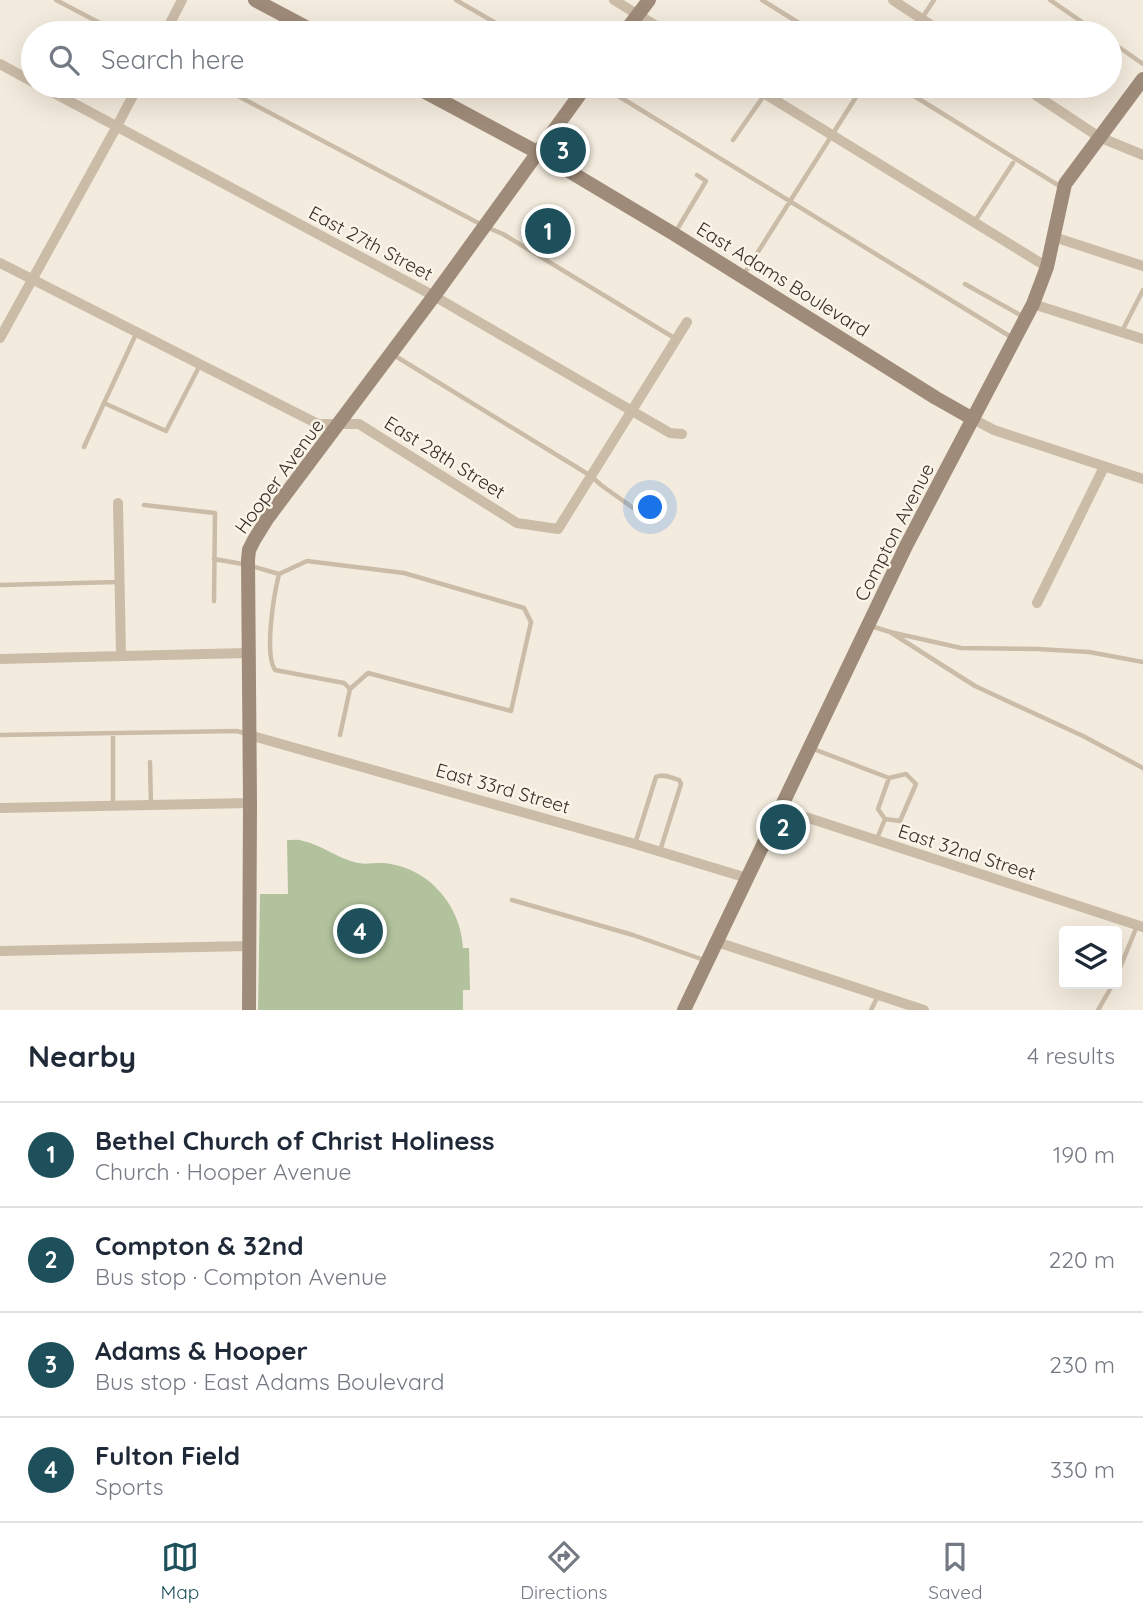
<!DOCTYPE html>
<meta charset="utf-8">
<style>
body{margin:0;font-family:Quicksand,sans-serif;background:#f2f2f3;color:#1f2937}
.controls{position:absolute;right:21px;bottom:21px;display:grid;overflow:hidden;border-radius:7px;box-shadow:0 7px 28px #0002}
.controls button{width:63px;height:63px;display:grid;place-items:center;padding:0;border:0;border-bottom:2px solid #e0e1e3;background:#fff;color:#1f2937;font:35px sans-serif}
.you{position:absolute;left:651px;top:508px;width:24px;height:24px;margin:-18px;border:5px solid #fff;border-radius:50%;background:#1a73e8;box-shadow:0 0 0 10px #1a73e833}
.badge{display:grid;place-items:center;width:46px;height:46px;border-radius:50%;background:#1d505a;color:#fff;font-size:23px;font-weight:700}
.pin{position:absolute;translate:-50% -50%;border:4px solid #fff;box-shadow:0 2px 7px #0006}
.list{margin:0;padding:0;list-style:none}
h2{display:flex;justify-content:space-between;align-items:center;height:91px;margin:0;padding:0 28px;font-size:30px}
h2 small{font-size:23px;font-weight:400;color:#747a83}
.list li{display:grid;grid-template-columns:46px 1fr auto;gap:21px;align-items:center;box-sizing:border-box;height:105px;padding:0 28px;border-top:2px solid #e0e1e3}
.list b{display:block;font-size:26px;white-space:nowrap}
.list p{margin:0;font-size:23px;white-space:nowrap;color:#747a83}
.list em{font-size:23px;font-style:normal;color:#747a83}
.icon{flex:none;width:38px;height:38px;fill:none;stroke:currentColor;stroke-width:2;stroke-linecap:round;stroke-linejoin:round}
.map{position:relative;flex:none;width:1143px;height:1010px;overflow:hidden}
.search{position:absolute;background:#fff;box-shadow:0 7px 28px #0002;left:21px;right:21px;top:21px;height:77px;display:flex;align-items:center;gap:18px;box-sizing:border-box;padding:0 24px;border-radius:38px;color:#747a83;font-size:26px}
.sheet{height:511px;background:#fff}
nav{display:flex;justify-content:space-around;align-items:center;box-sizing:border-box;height:98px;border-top:2px solid #e0e1e3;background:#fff;font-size:19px;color:#747a83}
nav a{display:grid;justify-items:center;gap:4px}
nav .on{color:#1d505a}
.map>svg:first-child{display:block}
.green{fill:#b1c29c}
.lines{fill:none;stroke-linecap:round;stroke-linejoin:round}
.lane{stroke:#cbbca8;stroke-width:4.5}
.street{stroke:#cbbca8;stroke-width:10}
.secondary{stroke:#9f8b79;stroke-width:14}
.labels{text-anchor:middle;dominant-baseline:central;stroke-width:5;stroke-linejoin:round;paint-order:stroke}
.street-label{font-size:19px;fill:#382f28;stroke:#faf4e9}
</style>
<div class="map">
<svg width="1143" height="1010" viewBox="0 0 1143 1010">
<rect width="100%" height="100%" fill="#f3ebdd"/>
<path class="green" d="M 287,840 C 292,840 299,839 303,841 C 321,845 336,857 354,862 C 365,866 379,861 391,864 C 432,871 461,908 463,948 L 469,948 L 470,990 L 463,990 L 463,1010 L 258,1010 L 260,894 L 288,894 Z"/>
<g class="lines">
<path class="lane" d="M 56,0 L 119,33
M 456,0 L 513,33
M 762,0 L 815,33
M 1050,0 L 1098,33
M 922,18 L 934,0
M 1110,41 L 1143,64
M 219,86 L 484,226 L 503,234 L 676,339
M 602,86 L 1011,337
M 898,86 L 1061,187
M 733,140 L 765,94
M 975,221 L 1013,163
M 675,233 L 706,181 L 697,175
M 744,274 L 863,86
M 965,284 L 1022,316
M 1122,331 L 1143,290
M 137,332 L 104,403 L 166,431 L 200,365
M 392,354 L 591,476 L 601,485 L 643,515
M 84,447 L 104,403
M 144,505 L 215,513 L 214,601
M 214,559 L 248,565 L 279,574 C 274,594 264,654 275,670 L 344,683 L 350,689 L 340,735
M 279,574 L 307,561 L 404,573 L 524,608 L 531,622 L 511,711 L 368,673 L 350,689
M 0,585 L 118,582
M 871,626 L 890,632 L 961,648 L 1038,649 L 1089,652 L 1143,662
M 890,632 L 975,686 L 1083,736 L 1143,768
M 113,734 L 113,805
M 0,735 L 237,731 L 247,734
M 811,748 L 889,778 L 906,774 L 916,784 L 900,821 L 885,819 L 878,809 L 889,778
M 150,762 L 151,804
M 876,841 L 885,819
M 635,844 L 656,777 C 663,773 672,778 679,780 L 681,784 L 660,851
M 512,900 L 633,935 L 704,960
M 1117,975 L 1137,926
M 871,1010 L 878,996
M 1098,1010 L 1113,984"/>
<path class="street" d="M 614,0 L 668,33
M 893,0 L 943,33
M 165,33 L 182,0
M 0,64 L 33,82
M 41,86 L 434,296 L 670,433 L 682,434
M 752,86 L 1047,267
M 1022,86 L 1099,137 L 1143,155
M 1054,237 L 1143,266
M 0,263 L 318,424 L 359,424 L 517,523 L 558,529 L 687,322
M 1033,304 L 1143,339
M 0,338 L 117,126 L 138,86
M 973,419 L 994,430 L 1143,479
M 118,503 L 121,655
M 1037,603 L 1104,467
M 0,659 L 247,653
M 249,735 L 635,844 L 747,878
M 0,808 L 250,803
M 781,809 L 1143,927
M 717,942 L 924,1010
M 0,951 L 250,946"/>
<path class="secondary" d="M 255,0 L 317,33
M 624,33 L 649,0
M 414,86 L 537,152 L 674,234 L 936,398 L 973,419
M 249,1010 L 250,803 L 248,560 L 249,550 L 254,540 L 267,519 L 434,296 L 586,86
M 684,1010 L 906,546 L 1033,304 L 1047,267 L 1065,184 L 1143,79"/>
</g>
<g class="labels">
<g class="street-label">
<text transform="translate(371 243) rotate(28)">East 27th Street</text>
<text transform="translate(783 279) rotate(32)">East Adams Boulevard</text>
<text transform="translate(445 457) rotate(32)">East 28th Street</text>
<text transform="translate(279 476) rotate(-54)">Hooper Avenue</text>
<text transform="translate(894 532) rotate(-63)">Compton Avenue</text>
<text transform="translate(503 788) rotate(16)">East 33rd Street</text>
<text transform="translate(967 852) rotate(18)">East 32nd Street</text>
</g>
</g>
</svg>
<div class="controls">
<button><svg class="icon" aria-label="layers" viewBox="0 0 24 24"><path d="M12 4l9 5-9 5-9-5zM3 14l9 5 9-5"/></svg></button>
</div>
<div class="you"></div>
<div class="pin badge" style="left:548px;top:231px">1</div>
<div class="pin badge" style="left:783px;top:827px">2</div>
<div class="pin badge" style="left:563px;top:150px">3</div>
<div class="pin badge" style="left:360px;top:931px">4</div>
<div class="search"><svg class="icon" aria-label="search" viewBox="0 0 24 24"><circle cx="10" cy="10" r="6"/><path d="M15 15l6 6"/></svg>Search here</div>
</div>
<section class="sheet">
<h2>Nearby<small>4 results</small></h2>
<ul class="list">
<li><span class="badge">1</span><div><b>Bethel Church of Christ Holiness</b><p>Church · Hooper Avenue</p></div><em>190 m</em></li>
<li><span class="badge">2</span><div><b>Compton &amp; 32nd</b><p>Bus stop · Compton Avenue</p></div><em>220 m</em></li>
<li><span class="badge">3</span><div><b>Adams &amp; Hooper</b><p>Bus stop · East Adams Boulevard</p></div><em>230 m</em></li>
<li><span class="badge">4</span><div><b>Fulton Field</b><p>Sports</p></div><em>330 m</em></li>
</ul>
</section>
<nav>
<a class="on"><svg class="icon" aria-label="map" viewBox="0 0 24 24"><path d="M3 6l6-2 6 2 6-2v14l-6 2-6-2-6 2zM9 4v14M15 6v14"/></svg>Map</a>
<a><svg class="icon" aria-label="directions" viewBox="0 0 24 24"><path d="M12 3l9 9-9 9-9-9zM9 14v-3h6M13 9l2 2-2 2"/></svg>Directions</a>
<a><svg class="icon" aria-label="saved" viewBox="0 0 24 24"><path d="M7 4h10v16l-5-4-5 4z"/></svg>Saved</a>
</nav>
